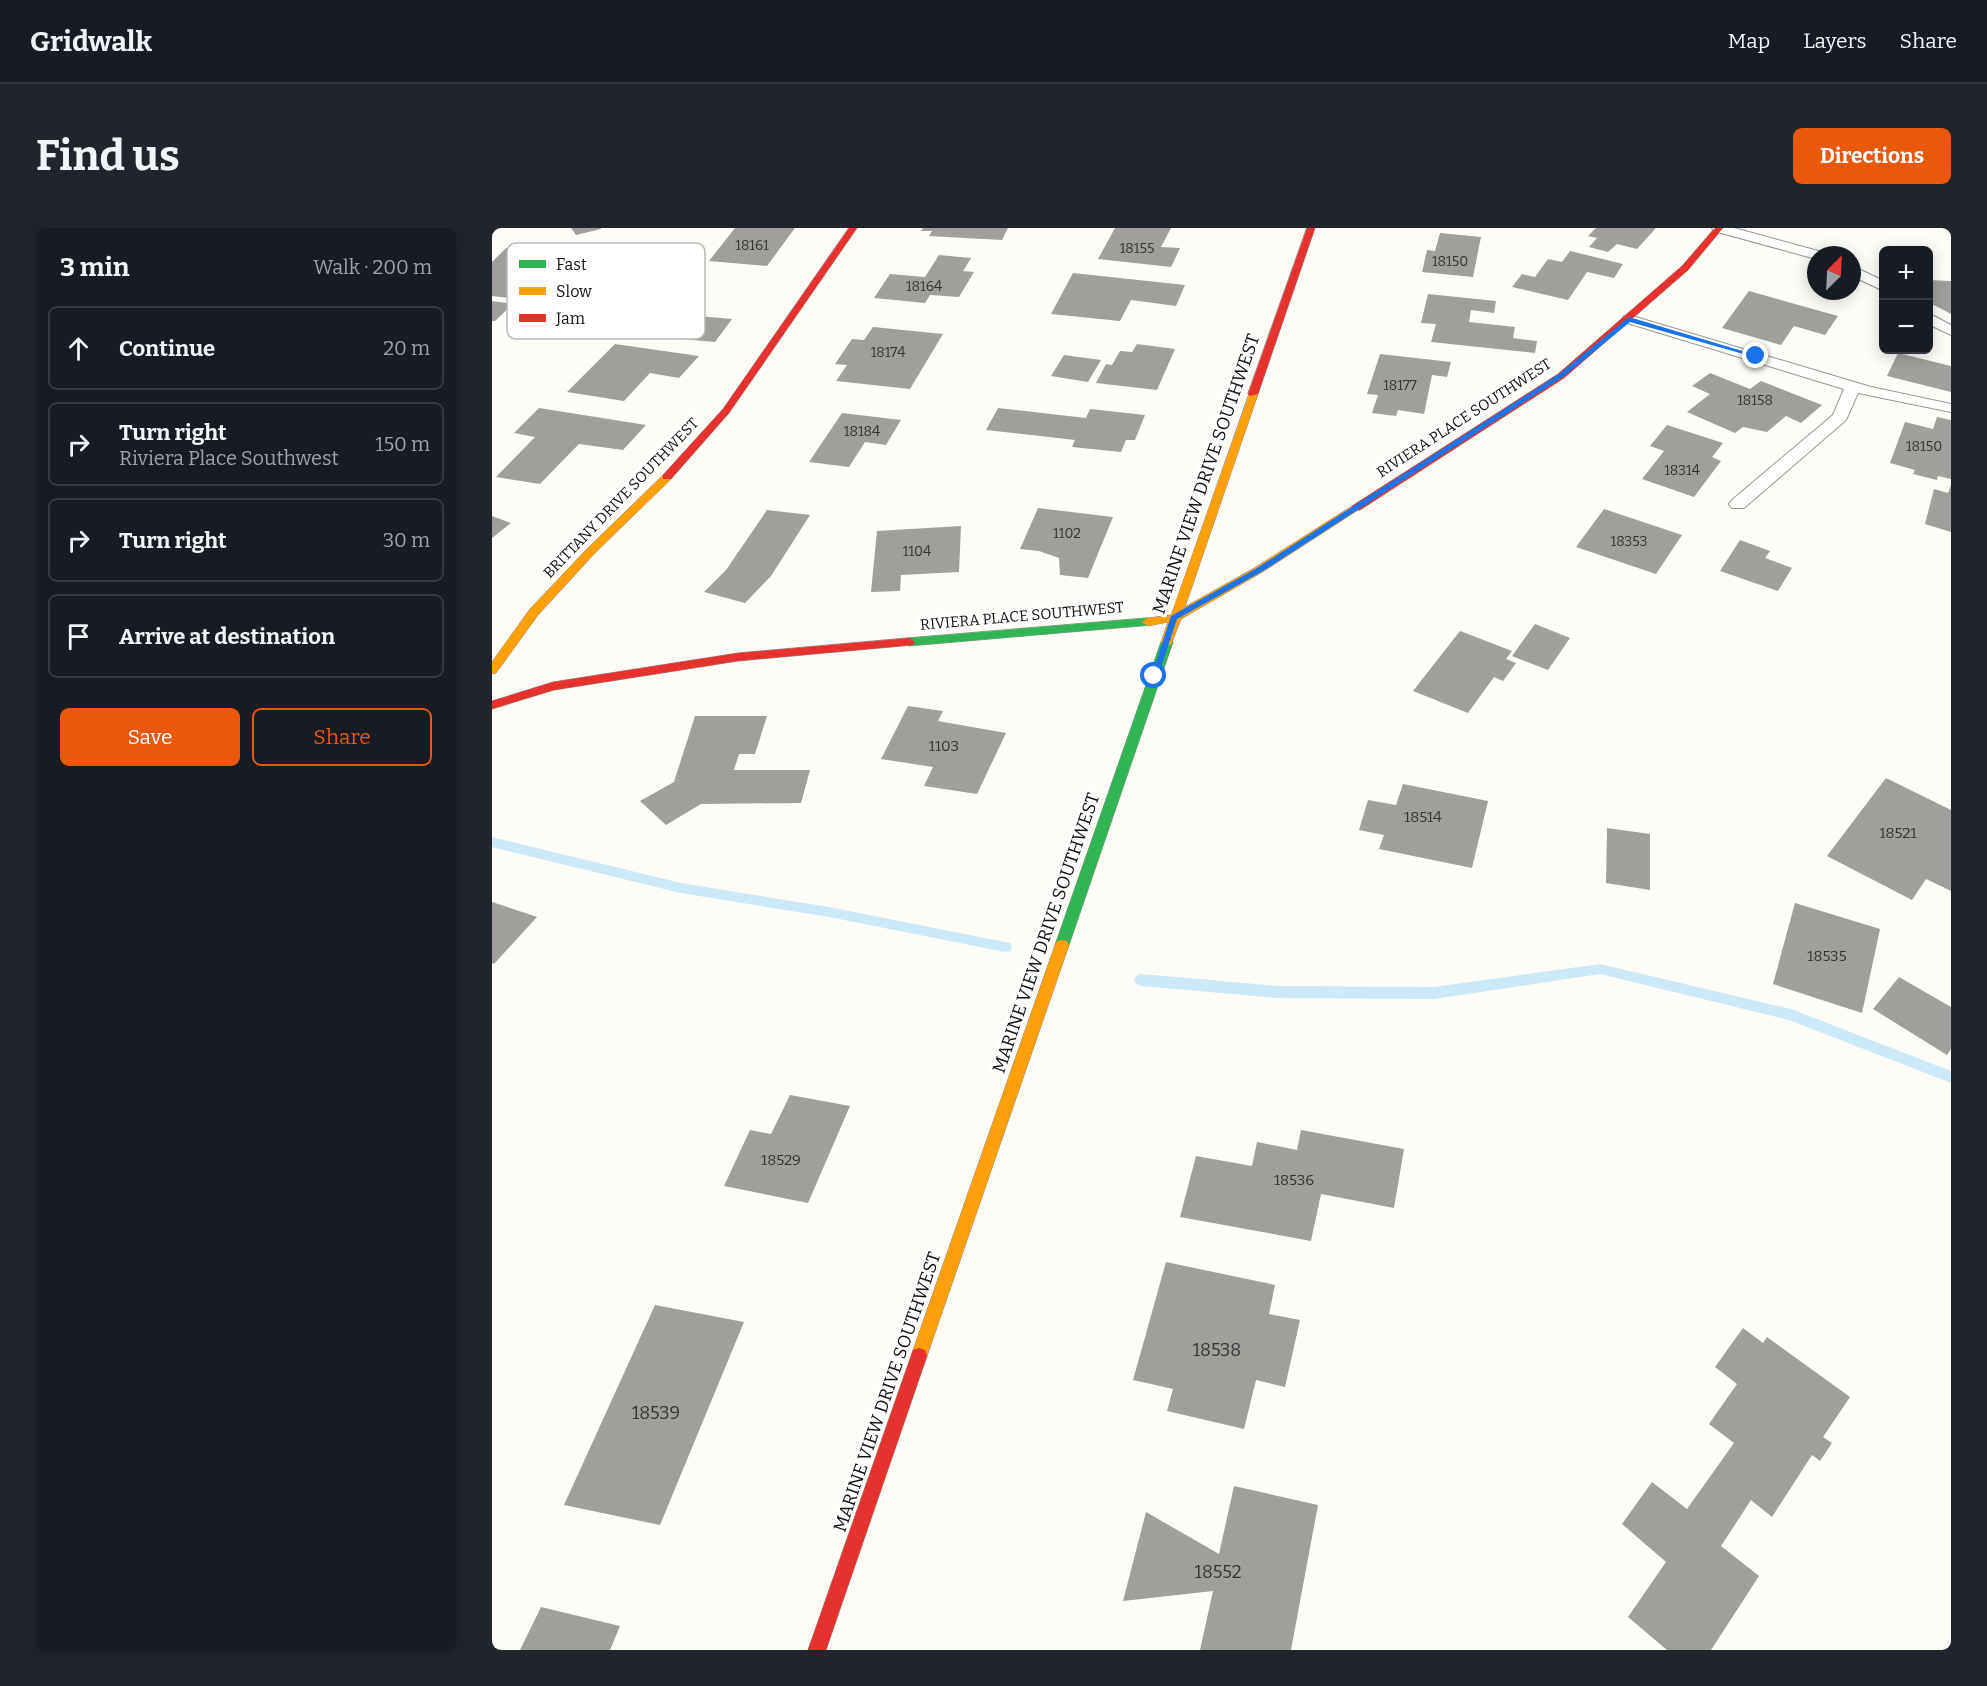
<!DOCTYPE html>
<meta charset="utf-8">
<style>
body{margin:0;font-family:Bitter,serif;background:#20242c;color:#f1f3f6}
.controls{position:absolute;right:18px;top:18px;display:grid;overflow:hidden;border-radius:9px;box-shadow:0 3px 15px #0003}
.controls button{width:54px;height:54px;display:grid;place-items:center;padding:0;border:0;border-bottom:2px solid #363941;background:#171b24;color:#f1f3f6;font:30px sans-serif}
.compass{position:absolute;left:1315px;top:18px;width:54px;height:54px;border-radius:50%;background:#171b24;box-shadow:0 3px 15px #0003;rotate:24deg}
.stop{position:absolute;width:18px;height:18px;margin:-14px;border:4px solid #1a73e8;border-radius:50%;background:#fff}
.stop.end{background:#1a73e8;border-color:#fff;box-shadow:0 2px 6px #0008}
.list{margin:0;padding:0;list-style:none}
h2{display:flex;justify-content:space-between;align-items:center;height:78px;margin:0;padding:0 24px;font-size:26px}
h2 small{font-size:20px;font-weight:400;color:#9ea1a6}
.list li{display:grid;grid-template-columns:39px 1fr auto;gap:18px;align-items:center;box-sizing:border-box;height:84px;margin:0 12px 12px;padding:0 12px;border:2px solid #363941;border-radius:9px}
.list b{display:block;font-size:22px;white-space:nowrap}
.list p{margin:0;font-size:20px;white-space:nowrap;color:#9ea1a6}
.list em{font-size:20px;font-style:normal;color:#9ea1a6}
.actions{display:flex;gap:12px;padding:18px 24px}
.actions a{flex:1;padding:14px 0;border:2px solid #ea580c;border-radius:9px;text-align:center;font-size:21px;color:#ea580c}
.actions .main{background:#ea580c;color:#fff}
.icon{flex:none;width:33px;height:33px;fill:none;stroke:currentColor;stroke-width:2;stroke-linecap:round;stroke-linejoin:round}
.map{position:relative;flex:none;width:1459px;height:1422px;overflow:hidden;border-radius:9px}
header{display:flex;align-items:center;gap:36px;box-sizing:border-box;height:84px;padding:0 30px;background:#171b24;border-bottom:2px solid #363941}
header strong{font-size:28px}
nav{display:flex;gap:33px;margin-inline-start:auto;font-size:21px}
.intro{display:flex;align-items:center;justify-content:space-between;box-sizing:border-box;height:144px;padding:0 36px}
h1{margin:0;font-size:42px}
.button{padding:15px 27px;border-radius:9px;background:#ea580c;color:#fff;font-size:21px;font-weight:700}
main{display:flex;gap:36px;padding:0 36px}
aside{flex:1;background:#171b24;border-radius:9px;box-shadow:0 3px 15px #0003}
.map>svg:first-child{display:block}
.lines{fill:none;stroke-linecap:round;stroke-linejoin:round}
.stream{fill:#cde8f7;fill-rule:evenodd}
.building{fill:#a19f9c}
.lane-casing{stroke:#979795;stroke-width:2}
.fast-casing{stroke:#8e8d8b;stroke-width:1}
.slow-casing{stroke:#8e8d8b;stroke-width:1}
.jam-casing{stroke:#8e8d8b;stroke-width:1}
.lane{fill:#fffffe;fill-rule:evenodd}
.fast{fill:#30b455;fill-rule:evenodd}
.slow{fill:#ff9f0a;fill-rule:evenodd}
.jam{fill:#e5322d;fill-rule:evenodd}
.route{fill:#1a73e8}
.labels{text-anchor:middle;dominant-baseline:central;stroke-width:6;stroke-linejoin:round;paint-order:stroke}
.far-number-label{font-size:14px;fill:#353434}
.far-street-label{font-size:15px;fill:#111;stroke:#fff}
.number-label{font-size:15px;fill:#353434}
.street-label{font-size:18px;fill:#111;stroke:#fff}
.near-number-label{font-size:18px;fill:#353434}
.key{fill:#fff;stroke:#b8b8b8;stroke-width:1.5}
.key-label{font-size:16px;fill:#111}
</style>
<header>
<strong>Gridwalk</strong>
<nav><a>Map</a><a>Layers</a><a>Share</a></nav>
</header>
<div class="intro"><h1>Find us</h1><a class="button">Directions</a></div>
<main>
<aside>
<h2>3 min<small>Walk · 200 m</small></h2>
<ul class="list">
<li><svg class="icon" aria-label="ahead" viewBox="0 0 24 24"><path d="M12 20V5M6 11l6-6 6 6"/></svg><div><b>Continue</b></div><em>20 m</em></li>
<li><svg class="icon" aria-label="right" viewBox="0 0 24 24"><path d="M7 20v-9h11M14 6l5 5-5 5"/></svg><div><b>Turn right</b><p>Riviera Place Southwest</p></div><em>150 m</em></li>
<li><svg class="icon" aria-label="right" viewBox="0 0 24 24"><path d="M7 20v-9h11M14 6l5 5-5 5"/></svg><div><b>Turn right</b></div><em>30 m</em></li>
<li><svg class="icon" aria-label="arrive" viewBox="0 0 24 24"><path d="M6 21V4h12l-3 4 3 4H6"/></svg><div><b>Arrive at destination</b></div></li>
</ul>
<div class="actions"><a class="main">Save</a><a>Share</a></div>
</aside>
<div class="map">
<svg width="1459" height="1422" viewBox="0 0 1459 1422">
<rect width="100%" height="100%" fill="#fdfcf7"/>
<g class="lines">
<path class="stream" d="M 0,609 L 189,655 L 337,679 L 513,714 L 518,715 L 520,719 L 518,723 L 513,724 L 337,689 L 189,665 L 0,619 Z
M 1108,736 L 1299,781 L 1459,843 L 1459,855 L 1297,792 L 1108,746 L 942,771 L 785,770 L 649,758 L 644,756 L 642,752 L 644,748 L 649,746 L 785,758 L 942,759 Z"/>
</g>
<path class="building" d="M 79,0 L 109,0 L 109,1 L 84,7 Z
M 243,0 L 303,0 L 275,38 L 217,33 Z
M 431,0 L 516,0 L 510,12 L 437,8 L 440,3 L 429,3 Z
M 623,0 L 679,0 L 669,19 L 688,20 L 679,39 L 606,31 Z
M 1104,0 L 1164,0 L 1145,21 L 1125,16 L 1116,24 L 1097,19 L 1105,10 L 1096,8 Z
M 948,5 L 989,9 L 981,49 L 930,44 L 935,22 L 943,23 Z
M 14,20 L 90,29 L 68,51 L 49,48 L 26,71 L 0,68 L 0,34 Z
M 1078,23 L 1131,36 L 1122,50 L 1095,44 L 1076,72 L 1020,59 L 1030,46 L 1043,49 L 1056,31 L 1070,34 Z
M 447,27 L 479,30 L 471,43 L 482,44 L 467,69 L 438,67 L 433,75 L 382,70 L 398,46 L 433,49 Z
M 581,45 L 693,57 L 684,78 L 639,72 L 628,93 L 559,86 Z
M 1436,52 L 1459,53 L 1459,86 L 1436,74 Z
M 1257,63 L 1346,88 L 1333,107 L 1302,98 L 1289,117 L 1230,100 Z
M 936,66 L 1004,73 L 1002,85 L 979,82 L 977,94 L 1023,99 L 1021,110 L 1045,113 L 1043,125 L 939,114 L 944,96 L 929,95 Z
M 0,73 L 21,76 L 3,93 L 0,93 Z
M 163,73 L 198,76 L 185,92 L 202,94 L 206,88 L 240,91 L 223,114 L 135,106 Z
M 381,99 L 451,106 L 418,161 L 344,153 L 355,137 L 343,136 L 360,111 L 372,112 Z
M 123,116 L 207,128 L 187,150 L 158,145 L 132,173 L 75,164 Z
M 645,116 L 683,121 L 665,162 L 604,155 L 614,136 L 620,137 L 628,123 L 640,124 Z
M 1406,125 L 1459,138 L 1459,164 L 1395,148 Z
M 888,126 L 959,134 L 955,149 L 940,147 L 932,186 L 906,182 L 904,188 L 880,185 L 886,167 L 875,166 Z
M 572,127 L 609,132 L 596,154 L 559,148 Z
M 1218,145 L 1258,161 L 1269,153 L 1330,177 L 1309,195 L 1294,188 L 1275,204 L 1251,199 L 1243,205 L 1195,184 L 1218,166 L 1200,158 Z
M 47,180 L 154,197 L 131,222 L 87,216 L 48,256 L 4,249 L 43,209 L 22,205 Z
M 506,180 L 594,190 L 598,181 L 653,187 L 643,212 L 634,212 L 629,224 L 580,219 L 583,212 L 494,202 Z
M 350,185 L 409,192 L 394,217 L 373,214 L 357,239 L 317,234 Z
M 1445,189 L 1459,192 L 1459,251 L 1446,248 L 1445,252 L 1421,246 L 1423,242 L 1398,235 L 1413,194 L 1441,201 Z
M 1175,197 L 1231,215 L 1220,229 L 1229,233 L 1202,269 L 1150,251 L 1172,223 L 1158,218 Z
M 1459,257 L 1459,304 L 1433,296 L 1442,261 L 1456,265 Z
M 546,280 L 621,289 L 596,350 L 568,347 L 567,330 L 547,323 L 528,321 Z
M 1112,281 L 1190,307 L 1164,346 L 1084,319 Z
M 275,282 L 318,287 L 279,348 L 253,375 L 212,364 L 234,342 Z
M 0,288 L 19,295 L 0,310 Z
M 469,298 L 467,344 L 409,347 L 408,363 L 379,364 L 385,303 Z
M 1248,312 L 1278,323 L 1273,330 L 1300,340 L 1286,363 L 1228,343 Z
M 1043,396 L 1078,410 L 1056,442 L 1020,428 Z
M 968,403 L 1020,423 L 1014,431 L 1024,435 L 1011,453 L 1002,449 L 976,485 L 921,463 Z
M 416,478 L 451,483 L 446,493 L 514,505 L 485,566 L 432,558 L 441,539 L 389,531 Z
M 203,488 L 275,488 L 263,526 L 247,526 L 242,542 L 318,542 L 309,575 L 209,576 L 174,597 L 148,573 L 182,554 Z
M 1394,550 L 1459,582 L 1459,663 L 1434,651 L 1420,672 L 1335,628 Z
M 911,556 L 996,573 L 980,640 L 887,621 L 892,607 L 867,602 L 876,572 L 904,577 Z
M 1115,600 L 1158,606 L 1158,662 L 1114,655 Z
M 0,674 L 45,689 L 2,736 L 0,735 Z
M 1303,675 L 1388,701 L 1370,785 L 1281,756 Z
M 1407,749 L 1459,779 L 1459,821 L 1455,827 L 1381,781 Z
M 298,867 L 358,878 L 316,975 L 232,958 L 258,902 L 279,906 Z
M 809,902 L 912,921 L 902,980 L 829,966 L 819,1013 L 688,989 L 704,928 L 760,938 L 765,914 L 805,922 Z
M 674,1034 L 783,1057 L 777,1086 L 808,1092 L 793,1159 L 764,1152 L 752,1201 L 675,1183 L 681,1161 L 641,1152 Z
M 163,1077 L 252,1094 L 168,1297 L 72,1277 Z
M 1251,1100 L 1271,1115 L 1275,1109 L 1358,1169 L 1331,1209 L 1340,1215 L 1328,1233 L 1320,1227 L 1280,1289 L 1259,1272 L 1229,1318 L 1267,1348 L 1219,1422 L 1175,1422 L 1136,1389 L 1174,1334 L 1130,1296 L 1160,1254 L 1195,1281 L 1242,1215 L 1217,1196 L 1245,1156 L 1223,1139 Z
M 742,1258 L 826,1277 L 799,1422 L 708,1422 L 721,1363 L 631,1373 L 654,1284 L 727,1326 Z
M 49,1379 L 128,1398 L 118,1422 L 28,1422 Z"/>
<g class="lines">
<defs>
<path id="lane" d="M 1220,0 L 1242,0 L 1330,24 L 1332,27 L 1324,27 L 1324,31 L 1222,3 Z
M 1360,38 L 1392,53 L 1392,63 L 1360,48 Z
M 1436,85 L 1459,97 L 1459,107 L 1436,96 Z
M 1137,87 L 1379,159 L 1459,176 L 1459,184 L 1366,165 L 1354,192 L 1252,280 L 1240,280 L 1237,276 L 1240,272 L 1341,187 L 1352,161 L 1132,94 L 1130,91 L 1132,88 Z"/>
<path id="fast" d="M 656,390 L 662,394 L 660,397 L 417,418 L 411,414 L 417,410 Z
M 675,410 L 681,414 L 577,717 L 575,721 L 565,721 L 563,717 L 669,414 Z"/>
<path id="slow" d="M 758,164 L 766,166 L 693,379 L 764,339 L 860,278 L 868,278 L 869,280 L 772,343 L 689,391 L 679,417 L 671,417 L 669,414 L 676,394 L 656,398 L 650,394 L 656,390 L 679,387 Z
M 175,246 L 180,249 L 179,251 L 102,326 L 46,387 L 4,445 L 0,446 L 0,434 L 38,381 L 94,322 L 171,247 Z
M 570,712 L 575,713 L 577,717 L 435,1128 L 433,1134 L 427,1136 L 421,1134 L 419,1128 L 563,717 L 565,713 Z"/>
<path id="jam" d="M 357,0 L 365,0 L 237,185 L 179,251 L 171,251 L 171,247 L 231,181 Z
M 815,0 L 823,0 L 766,166 L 758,168 L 756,166 Z
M 1223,0 L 1231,0 L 1196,42 L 1072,150 L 868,282 L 860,282 L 860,278 L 1066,146 L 1190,38 Z
M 417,410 L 423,414 L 421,417 L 246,433 L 62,462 L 0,481 L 0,473 L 61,454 L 246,425 Z
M 427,1120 L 433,1122 L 435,1128 L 334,1422 L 316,1422 L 419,1128 L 421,1122 Z"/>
</defs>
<use href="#lane" class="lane-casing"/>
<use href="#fast" class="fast-casing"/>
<use href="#slow" class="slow-casing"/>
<use href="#jam" class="jam-casing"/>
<use href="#lane" class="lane"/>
<use href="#fast" class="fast"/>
<use href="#slow" class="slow"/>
<use href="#jam" class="jam"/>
</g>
<path class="route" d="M 1137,89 L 1267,128 L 1262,129 L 1138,94 L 1071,149 L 771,343 L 685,391 L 666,448 L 659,450 L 679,388 L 765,340 L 1067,146 Z"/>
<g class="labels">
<g class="far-number-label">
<text x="260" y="17">18161</text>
<text x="645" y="20">18155</text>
<text x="958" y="33">18150</text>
<text x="432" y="58">18164</text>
<text x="396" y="124">18174</text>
<text x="908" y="157">18177</text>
<text x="1263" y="172">18158</text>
<text x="370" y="203">18184</text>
<text x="1432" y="218">18150</text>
<text x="1190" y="242">18314</text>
<text x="575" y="305">1102</text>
<text x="1137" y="313">18353</text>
<text x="425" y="323">1104</text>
</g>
<g class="far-street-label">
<text transform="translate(972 190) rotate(-33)">RIVIERA PLACE SOUTHWEST</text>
<text transform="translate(129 270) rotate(-46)">BRITTANY DRIVE SOUTHWEST</text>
<text transform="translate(530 388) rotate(-5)">RIVIERA PLACE SOUTHWEST</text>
</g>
<g class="number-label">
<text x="452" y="518">1103</text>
<text x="931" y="589">18514</text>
<text x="1406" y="605">18521</text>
<text x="1335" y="728">18535</text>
<text x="289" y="932">18529</text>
<text x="802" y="952">18536</text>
</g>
<g class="street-label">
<text transform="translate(714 246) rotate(-71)">MARINE VIEW DRIVE SOUTHWEST</text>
<text transform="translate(554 705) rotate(-71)">MARINE VIEW DRIVE SOUTHWEST</text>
<text transform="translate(395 1164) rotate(-71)">MARINE VIEW DRIVE SOUTHWEST</text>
</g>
<g class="near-number-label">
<text x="725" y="1122">18538</text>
<text x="164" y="1185">18539</text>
<text x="726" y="1344">18552</text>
</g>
</g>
<rect x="15" y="15" width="198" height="96" rx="9" class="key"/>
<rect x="27" y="32" width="27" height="8" fill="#30b455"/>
<rect x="27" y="59" width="27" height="8" fill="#ff9f0a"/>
<rect x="27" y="86" width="27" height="8" fill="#e5322d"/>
<g class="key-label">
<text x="64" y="42">Fast</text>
<text x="64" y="69">Slow</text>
<text x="64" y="96">Jam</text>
</g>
</svg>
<div class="controls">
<button>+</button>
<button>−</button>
</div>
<svg class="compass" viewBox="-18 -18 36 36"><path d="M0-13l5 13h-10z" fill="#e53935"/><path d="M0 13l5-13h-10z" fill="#9ea1a6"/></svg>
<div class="stop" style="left:662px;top:448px"></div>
<div class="stop end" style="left:1264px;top:128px"></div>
</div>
</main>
